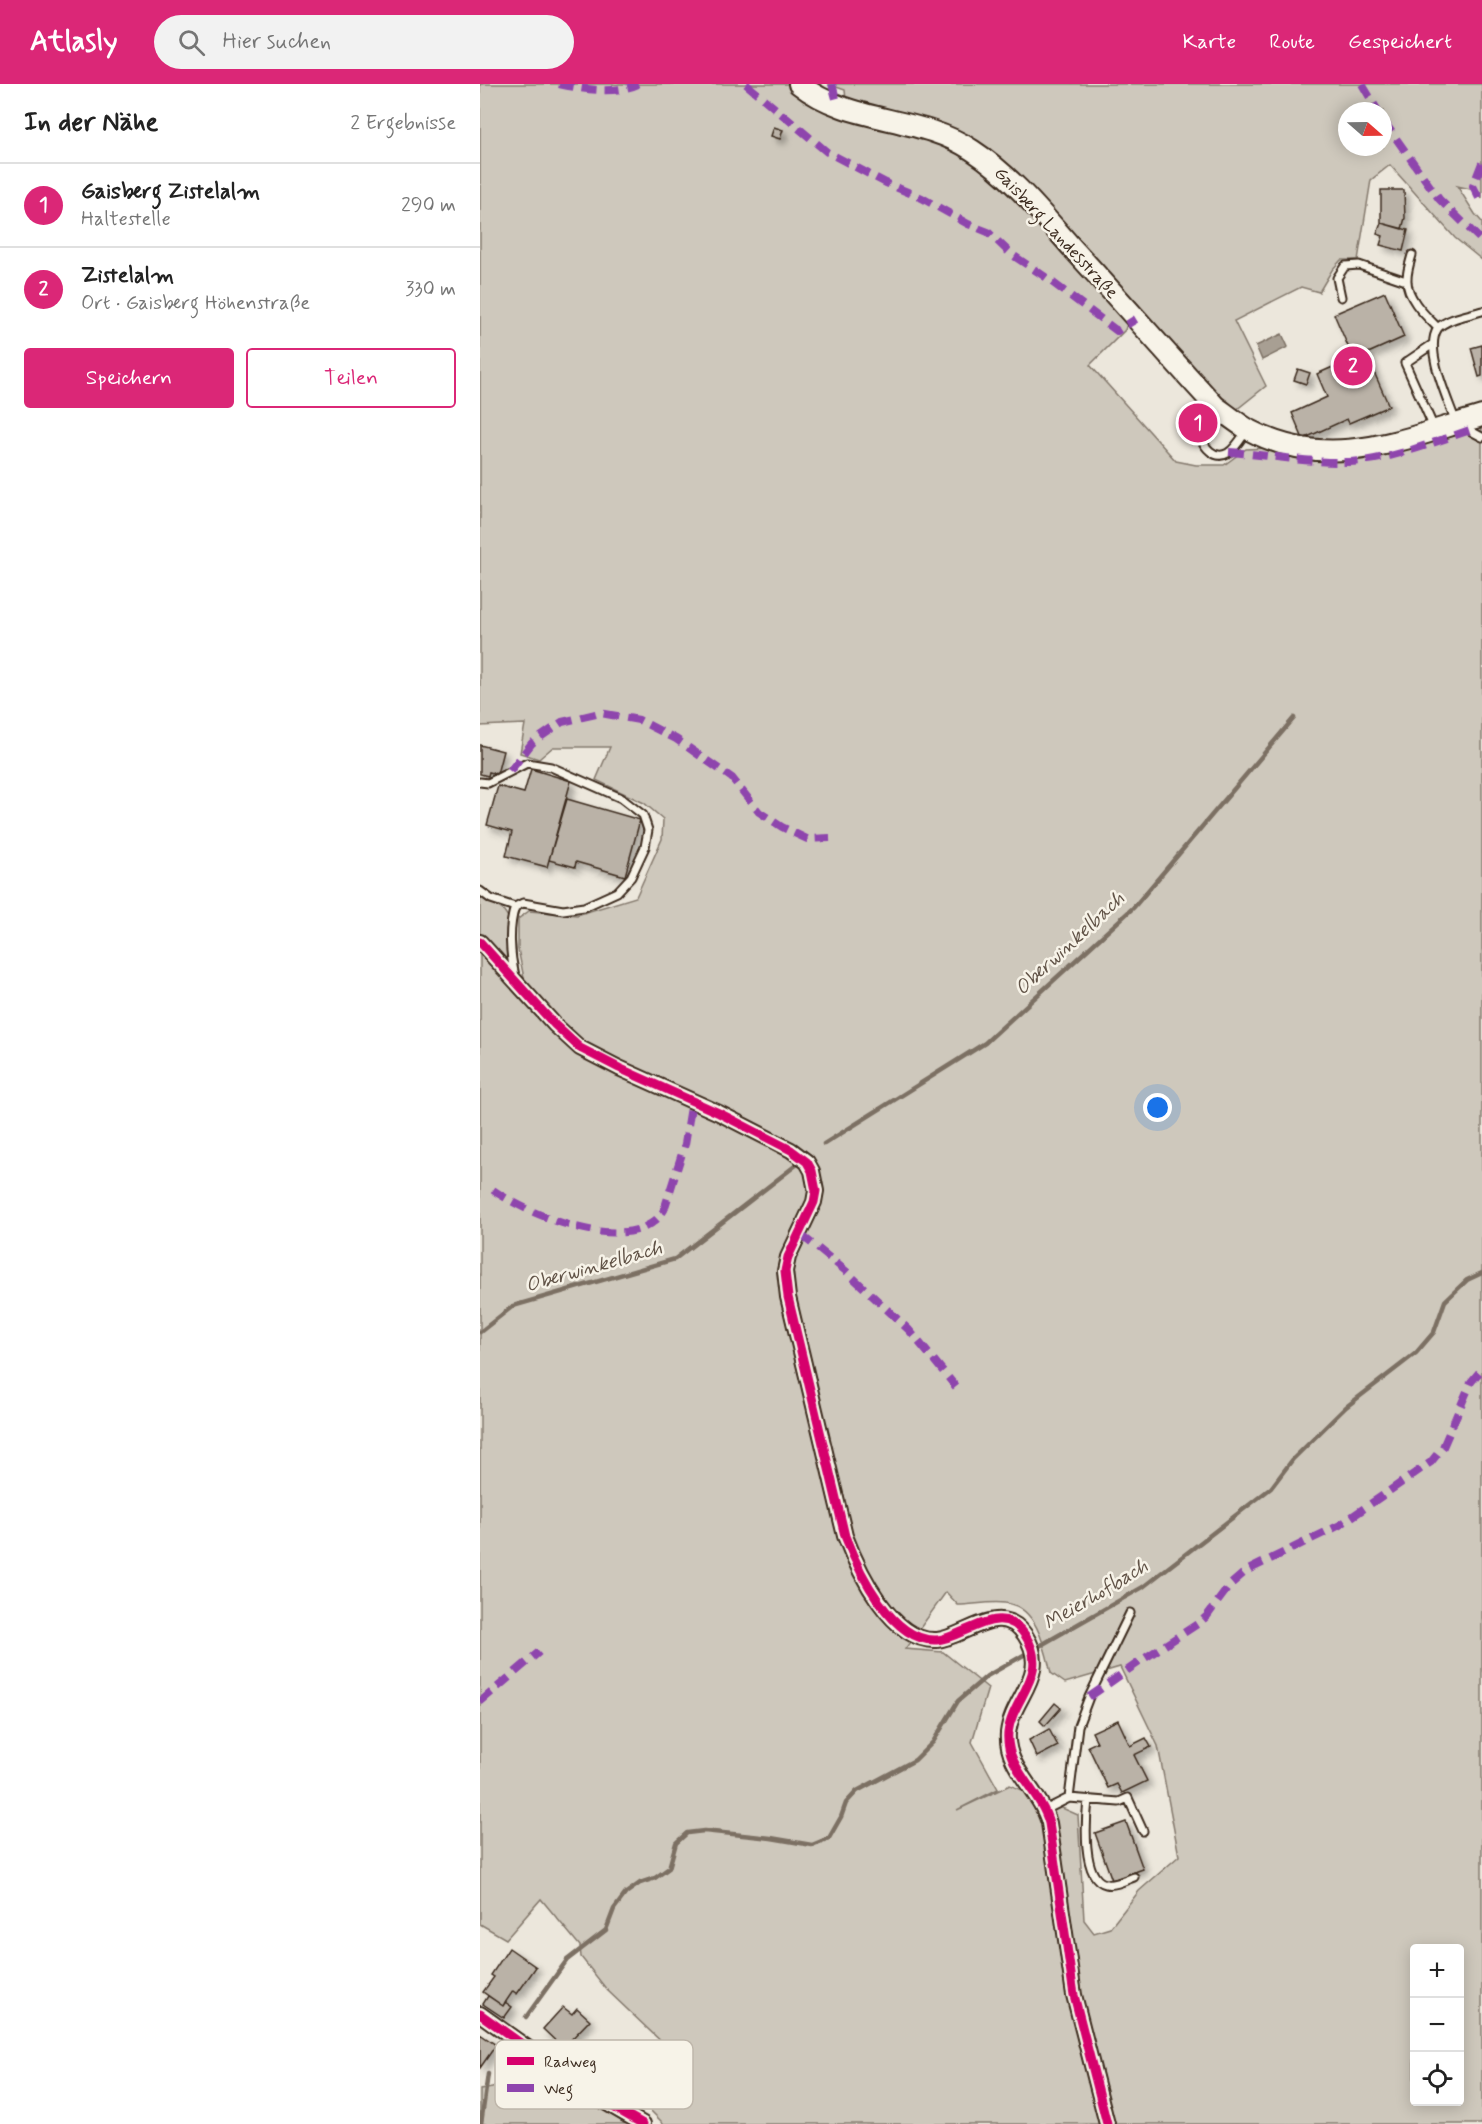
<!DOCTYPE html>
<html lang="de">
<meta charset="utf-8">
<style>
body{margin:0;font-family:Mynerve,sans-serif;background:#f2f2f2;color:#222}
.controls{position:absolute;right:18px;bottom:18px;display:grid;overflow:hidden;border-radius:6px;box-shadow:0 3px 15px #0003}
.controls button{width:54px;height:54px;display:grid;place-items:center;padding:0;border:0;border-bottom:2px solid #e0e0e0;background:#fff;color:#222;font:30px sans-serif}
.compass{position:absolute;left:858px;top:18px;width:54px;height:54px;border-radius:50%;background:#fff;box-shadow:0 3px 15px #0003;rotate:110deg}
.you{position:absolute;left:678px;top:1024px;width:21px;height:21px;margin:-15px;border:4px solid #fff;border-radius:50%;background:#1a73e8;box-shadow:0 0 0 9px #1a73e833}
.badge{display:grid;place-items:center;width:39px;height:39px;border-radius:50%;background:#db2777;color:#fff;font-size:20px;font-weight:700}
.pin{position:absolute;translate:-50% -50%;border:3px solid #fff;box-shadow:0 2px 6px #0006}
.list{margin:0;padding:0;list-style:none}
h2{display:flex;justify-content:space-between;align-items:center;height:78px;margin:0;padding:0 24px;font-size:26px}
h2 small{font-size:20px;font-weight:400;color:#767676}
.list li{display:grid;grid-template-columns:39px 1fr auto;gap:18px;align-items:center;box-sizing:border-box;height:84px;padding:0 24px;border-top:2px solid #e0e0e0}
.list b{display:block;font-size:22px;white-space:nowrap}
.list p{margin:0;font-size:20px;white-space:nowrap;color:#767676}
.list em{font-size:20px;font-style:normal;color:#767676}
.actions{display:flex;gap:12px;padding:18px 24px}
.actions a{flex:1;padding:14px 0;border:2px solid #db2777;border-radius:6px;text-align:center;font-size:21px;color:#db2777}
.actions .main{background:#db2777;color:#fff}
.icon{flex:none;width:33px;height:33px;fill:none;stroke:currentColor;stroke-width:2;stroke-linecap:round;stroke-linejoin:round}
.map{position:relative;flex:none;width:1002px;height:2040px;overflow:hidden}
header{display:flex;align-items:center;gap:36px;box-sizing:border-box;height:84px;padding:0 30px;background:#db2777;color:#fff}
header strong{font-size:28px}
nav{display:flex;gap:33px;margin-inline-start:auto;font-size:21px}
.search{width:420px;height:54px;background:#f2f2f2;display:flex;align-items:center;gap:15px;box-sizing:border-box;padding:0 21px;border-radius:33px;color:#767676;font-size:22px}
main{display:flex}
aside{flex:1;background:#fff}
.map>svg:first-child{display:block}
.green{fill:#cec8bc;stroke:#84796d;stroke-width:1.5;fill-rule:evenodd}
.water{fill:#a89f93;stroke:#7c7064;stroke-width:1.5}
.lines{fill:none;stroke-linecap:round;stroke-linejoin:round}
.stream{stroke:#7c7064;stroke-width:4.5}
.building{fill:#bab2a7;stroke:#3b2a1e;stroke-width:1.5;filter:url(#shadow)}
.service-casing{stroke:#3b2a1e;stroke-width:11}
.minor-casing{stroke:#3b2a1e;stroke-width:18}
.secondary-casing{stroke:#3b2a1e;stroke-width:24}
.service{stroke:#f7f3e8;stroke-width:7}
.minor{stroke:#f7f3e8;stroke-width:14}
.secondary{stroke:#f7f3e8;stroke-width:20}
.quiet{stroke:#8e44ad;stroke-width:8;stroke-dasharray:15 8;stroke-linecap:butt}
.cycleway-casing{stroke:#f7f3e8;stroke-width:13}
.cycleway{stroke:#d6006c;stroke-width:9}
.labels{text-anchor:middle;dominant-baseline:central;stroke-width:5;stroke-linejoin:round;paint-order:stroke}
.street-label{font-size:18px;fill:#3b2a1e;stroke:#f7f3e8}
.water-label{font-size:20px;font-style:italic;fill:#615347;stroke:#f7f3e8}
.key{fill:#f7f3e8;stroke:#bfb7ab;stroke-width:1.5}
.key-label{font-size:16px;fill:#3b2a1e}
</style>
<header>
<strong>Atlasly</strong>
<div class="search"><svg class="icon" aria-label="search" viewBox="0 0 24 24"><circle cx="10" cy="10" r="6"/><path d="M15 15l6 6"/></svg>Hier suchen</div>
<nav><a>Karte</a><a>Route</a><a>Gespeichert</a></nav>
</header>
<main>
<aside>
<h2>In der Nähe<small>2 Ergebnisse</small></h2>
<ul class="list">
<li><span class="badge">1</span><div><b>Gaisberg Zistelalm</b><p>Haltestelle</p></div><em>290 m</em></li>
<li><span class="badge">2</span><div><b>Zistelalm</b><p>Ort · Gaisberg Höhenstraße</p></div><em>330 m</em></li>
</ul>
<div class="actions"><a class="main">Speichern</a><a>Teilen</a></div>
</aside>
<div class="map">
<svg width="1002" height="2040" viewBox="0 0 1002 2040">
<defs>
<filter id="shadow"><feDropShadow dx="5" dy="5" stdDeviation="3" flood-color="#0004"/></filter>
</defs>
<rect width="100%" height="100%" fill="#ece7dc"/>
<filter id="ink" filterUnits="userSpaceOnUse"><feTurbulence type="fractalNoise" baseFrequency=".0167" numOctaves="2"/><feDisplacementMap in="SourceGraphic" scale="12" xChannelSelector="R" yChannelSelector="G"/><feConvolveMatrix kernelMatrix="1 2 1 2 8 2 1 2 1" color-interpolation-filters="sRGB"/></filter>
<g filter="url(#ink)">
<path class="green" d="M 0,0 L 331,0 L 458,58 L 486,72 L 539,114 L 648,237 L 645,246 L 610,281 L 696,377 L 716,381 L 744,381 L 766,365 L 787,364 L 861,375 L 902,371 L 1002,339 L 1002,2040 L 184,2040 L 162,2018 L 190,1966 L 127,1906 L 101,1873 L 100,1862 L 61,1815 L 26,1855 L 0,1840 L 0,869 L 36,909 L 45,899 L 38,865 L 38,835 L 49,827 L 97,831 L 156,813 L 182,755 L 183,735 L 164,719 L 116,696 L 130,663 L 73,663 L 59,675 L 40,669 L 45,640 L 0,642 ZM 466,1508 L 478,1521 C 493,1521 510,1517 525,1519 C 557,1522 565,1564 571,1589 L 585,1599 L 640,1583 L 678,1662 L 699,1772 L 659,1807 L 630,1844 L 614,1849 L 604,1836 L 598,1731 L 530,1701 L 477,1726 L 518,1705 L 492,1658 L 508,1604 L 463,1568 L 425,1565 ZM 934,1864 L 980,1864 L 980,2018 L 934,2018 Z
M 348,0 L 1002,0 L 1002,115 L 999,107 L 977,102 L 995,130 L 1002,138 L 1002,176 L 975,154 L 910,81 L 891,96 L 878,176 L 861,176 L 852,186 L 839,208 L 821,203 L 754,237 L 786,302 L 756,326 L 727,302 L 529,86 L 504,61 L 483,49 L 366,16 L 365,6 ZM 867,27 L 903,27 L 903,63 L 867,63 Z
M 0,811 L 24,827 L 28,833 L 27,880 L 23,880 L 0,849 Z
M 59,1984 L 146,2040 L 0,2040 L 0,2006 L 12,2004 Z"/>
<path class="water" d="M 802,250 L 808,263 L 782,276 L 776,262 Z"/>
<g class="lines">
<path class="stream" d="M 344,1060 L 505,959 L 654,823 L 814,634
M 0,1248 L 33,1222 L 195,1175 L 320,1078
M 46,1933 L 87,1876 L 126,1846 L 134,1825 L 146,1809 L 160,1799 L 175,1794 L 189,1784 L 196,1759 L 207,1749 L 224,1747 L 291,1754 L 332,1761 L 349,1754 L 361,1733 L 366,1719 L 377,1707 L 435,1676 L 453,1658 L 478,1617 L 507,1592 L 663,1503 L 791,1404 L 813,1375 L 866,1323 L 936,1269 L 954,1248 L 965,1217 L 987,1196 L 1002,1189
M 1,2040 L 8,1990"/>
</g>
<path class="building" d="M 294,43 L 303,46 L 300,55 L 291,52 Z
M 901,106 L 924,106 L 925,134 L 922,145 L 901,139 Z
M 901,139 L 928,146 L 923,167 L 900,161 L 903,152 L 897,150 Z
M 905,208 L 924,253 L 886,270 L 909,322 L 869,339 L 867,335 L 823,355 L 812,329 L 847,313 L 837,290 L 873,274 L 854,230 Z
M 1002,261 L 1002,292 L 999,293 L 991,264 Z
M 818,285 L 830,289 L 826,300 L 814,296 Z
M 0,661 L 23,667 L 17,690 L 9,688 L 8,692 L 0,690 Z
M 51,685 L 91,697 L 67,783 L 26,772 L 32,748 L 7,741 L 18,702 L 44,709 Z
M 87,715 L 160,736 L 145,792 L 96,778 L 95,783 L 69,776 Z
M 575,1619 L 581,1624 L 565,1642 L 560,1637 Z
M 638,1636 L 650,1662 L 666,1654 L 671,1663 L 654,1671 L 667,1697 L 642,1709 L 637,1700 L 628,1704 L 608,1662 L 617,1658 L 612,1648 Z
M 569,1645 L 578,1662 L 557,1673 L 549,1656 Z
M 646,1738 L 663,1785 L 632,1796 L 615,1749 Z
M 29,1864 L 56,1883 L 37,1910 L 33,1907 L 23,1922 L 3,1908 L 14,1893 L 11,1891 Z
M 8,1912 L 23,1922 L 25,1918 L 32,1923 L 24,1934 L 3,1920 Z
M 83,1923 L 92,1930 L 97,1924 L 110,1936 L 83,1964 L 63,1945 Z
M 0,1950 L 16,1961 L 0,1984 Z"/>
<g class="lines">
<defs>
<path id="service" d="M 932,171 C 930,178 927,187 927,195 C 926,214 946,232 958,244
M 861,213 L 857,194 L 865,182 L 879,181 L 926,197
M 1002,227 C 990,231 967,234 958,244 C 943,265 969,317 976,339 L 1002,353
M 953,260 L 925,279 L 954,344
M 734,324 L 719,351 C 724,362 734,377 748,369 C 756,364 762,353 767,346
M 0,698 L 8,699 L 47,679 L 71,683 L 141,714 L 163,731 L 168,746 L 165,763 L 151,793 L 137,808 L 104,823 L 83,826 L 43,819 L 35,823 C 28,843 30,871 35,892
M 0,807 L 11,815 L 35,823
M 589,1714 L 598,1642 L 609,1613 L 650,1529
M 608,1716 C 606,1734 601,1795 626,1800 C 635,1802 646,1796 654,1793
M 565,1726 L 589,1714 L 639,1718 L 648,1714 L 663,1747"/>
<path id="minor" d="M 0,858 L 75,941 L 100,964 L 139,984 L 239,1029 L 311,1066 L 327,1078 L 332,1087 L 336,1107 L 334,1118 L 308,1173 L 305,1187 L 308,1213 L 365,1452 C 378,1486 412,1559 457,1556 C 484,1554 521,1515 545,1551 C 571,1590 532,1613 528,1649 C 525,1684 560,1706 569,1739 L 594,1911 L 627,2040
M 0,1930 L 116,2013 L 163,2040"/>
<path id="secondary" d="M 319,0 C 369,40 439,31 492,66 C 532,92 563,131 595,167 C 642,218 688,271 735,322 C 746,330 757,339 769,346 C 850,389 922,355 1002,332"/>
</defs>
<use href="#service" class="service-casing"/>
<use href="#minor" class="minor-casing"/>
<use href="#secondary" class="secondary-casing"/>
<use href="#service" class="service"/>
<use href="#minor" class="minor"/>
<use href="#secondary" class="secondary"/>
<path class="quiet" d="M 79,0 C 103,5 134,11 158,0
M 266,0 L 347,68 L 406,99 L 442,114 L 488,140 L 508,148 L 531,170 L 564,192 L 637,247 L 656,235
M 352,0 L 358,22
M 882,0 L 898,27
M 903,36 L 959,115 L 1002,157
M 1002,79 L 993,102 L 1002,120
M 749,368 C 789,371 829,379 869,378 C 911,376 951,359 990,346
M 30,687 L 52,659 L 82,638 L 120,629 L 159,636 L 196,655 L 252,694 L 279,728 L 302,743 L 327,755 L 350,754
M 13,1106 C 49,1131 154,1176 184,1126 L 205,1060 L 212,1017
M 320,1150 L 367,1188 L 429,1246 L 476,1303
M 609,1613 L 665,1574 L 719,1539 L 727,1532 L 750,1501 L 766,1487 L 860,1441 L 951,1378 L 963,1363 L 991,1298 L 1002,1285
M 0,1618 L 59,1568"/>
<defs>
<path id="cycleway" d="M 0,858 L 75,941 L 100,964 L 139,984 L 239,1029 L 311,1066 L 327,1078 L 332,1087 L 336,1107 L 334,1118 L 308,1173 L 305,1187 L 308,1213 L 365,1452 C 378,1486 412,1559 457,1556 C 484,1554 521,1515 545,1551 C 571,1590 532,1613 528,1649 C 525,1684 560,1706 569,1739 L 594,1911 L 627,2040
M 0,1930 L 116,2013 L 163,2040"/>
</defs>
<use href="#cycleway" class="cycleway-casing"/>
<use href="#cycleway" class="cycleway"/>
</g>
</g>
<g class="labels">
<g class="street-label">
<text transform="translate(576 149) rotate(47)">Gaisberg Landesstraße</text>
</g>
<g class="water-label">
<text transform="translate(590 860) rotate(-43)">Oberwinkelbach</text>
<text transform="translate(114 1183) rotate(-16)">Oberwinkelbach</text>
<text transform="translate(616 1511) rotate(-31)">Meierhofbach</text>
</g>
</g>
<rect x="15" y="1956" width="198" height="69" rx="9" class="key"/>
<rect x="27" y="1973" width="27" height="8" fill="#d6006c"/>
<rect x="27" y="2000" width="27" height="8" fill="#8e44ad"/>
<g class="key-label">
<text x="64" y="1983">Radweg</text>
<text x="64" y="2010">Weg</text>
</g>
</svg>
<div class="controls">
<button>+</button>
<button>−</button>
<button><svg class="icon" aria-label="locate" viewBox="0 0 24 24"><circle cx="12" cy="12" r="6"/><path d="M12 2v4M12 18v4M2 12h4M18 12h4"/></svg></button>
</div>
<svg class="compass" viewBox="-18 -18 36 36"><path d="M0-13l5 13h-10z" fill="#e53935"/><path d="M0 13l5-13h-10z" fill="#767676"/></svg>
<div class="you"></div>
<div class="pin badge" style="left:718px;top:339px">1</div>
<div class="pin badge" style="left:873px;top:282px">2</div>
</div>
</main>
